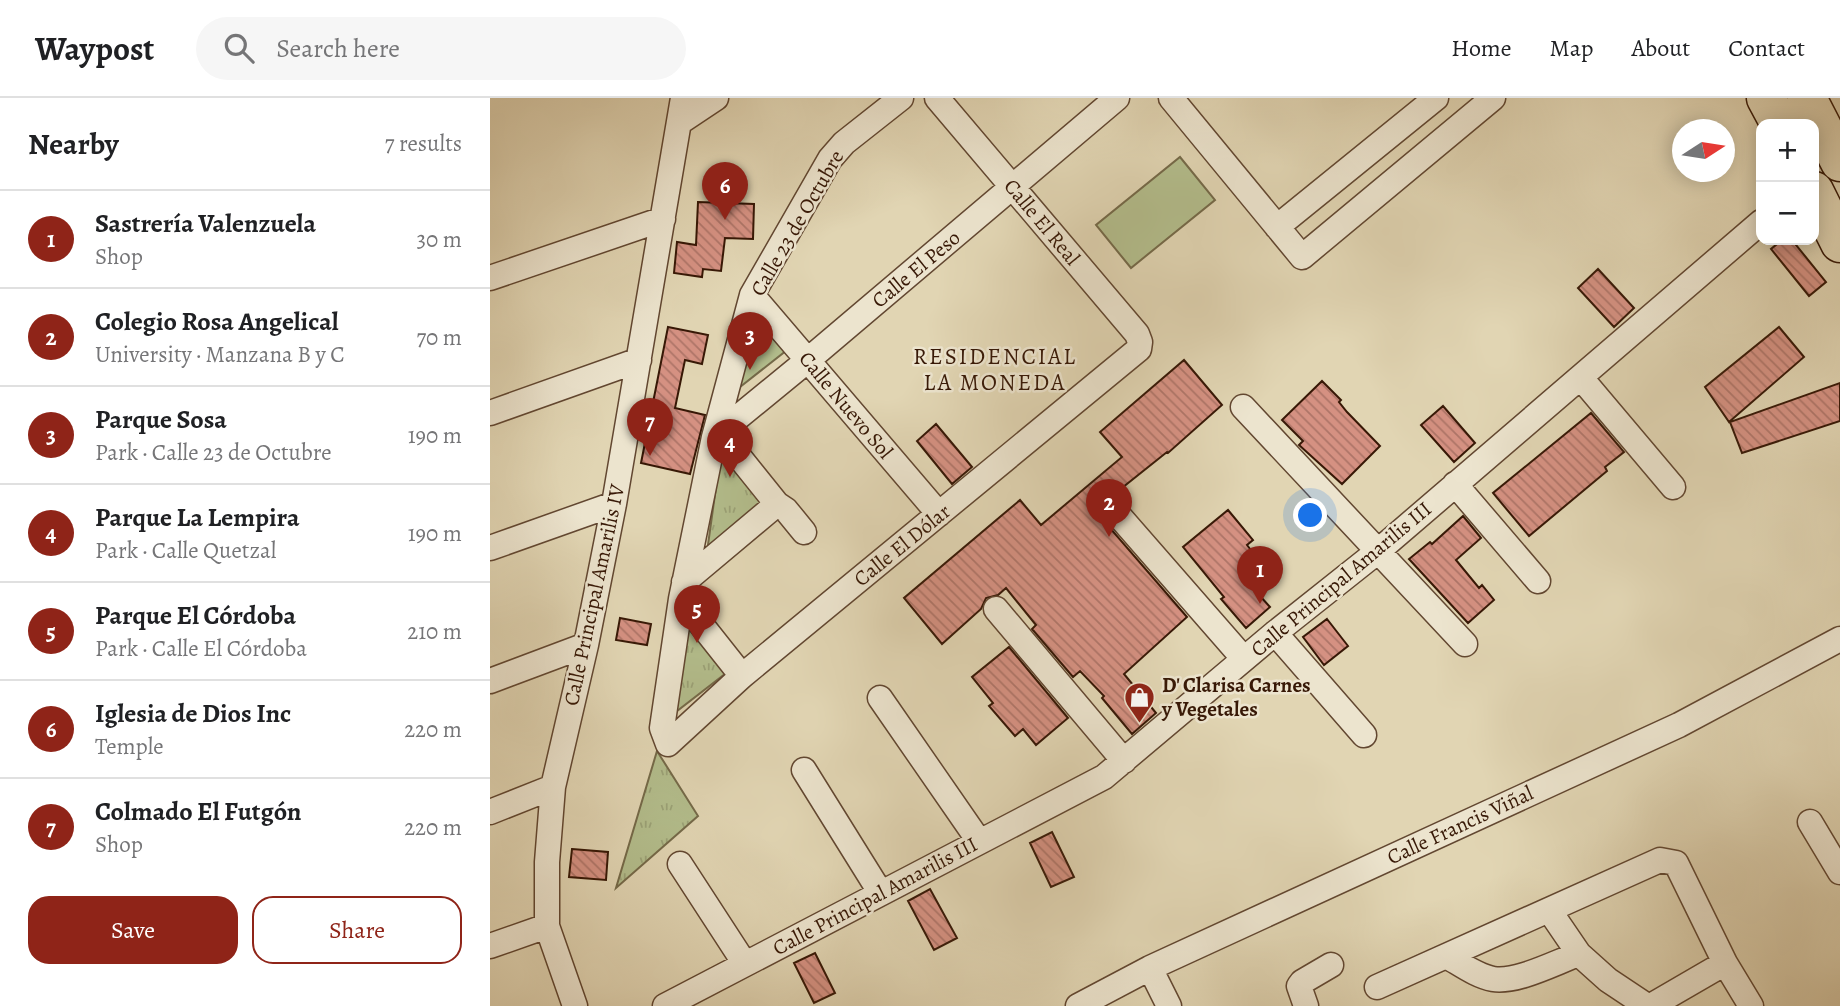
<!DOCTYPE html>
<meta charset="utf-8">
<style>
body{margin:0;font-family:Alegreya,serif;background:#f6f6f6;color:#202124}
.controls{position:absolute;right:21px;top:21px;display:grid;overflow:hidden;border-radius:14px;box-shadow:0 4px 18px #0003}
.controls button{width:63px;height:63px;display:grid;place-items:center;padding:0;border:0;border-bottom:2px solid #e0e0e0;background:#fff;color:#202124;font:35px sans-serif}
.compass{position:absolute;left:1182px;top:21px;width:63px;height:63px;border-radius:50%;background:#fff;box-shadow:0 4px 18px #0003;rotate:78deg}
.you{position:absolute;left:821px;top:418px;width:24px;height:24px;margin:-18px;border:5px solid #fff;border-radius:50%;background:#1a73e8;box-shadow:0 0 0 10px #1a73e833}
.badge{display:grid;place-items:center;width:46px;height:46px;border-radius:50%;background:#8f2418;color:#fff;font-size:23px;font-weight:700}
.pin{position:absolute;translate:-50% -58px;filter:drop-shadow(0 2px 4px #0008)}
.pin::after{content:'';position:absolute;top:37px;width:24px;height:21px;background:inherit;clip-path:polygon(0 0,100% 0,50% 100%)}
.list{margin:0;padding:0;list-style:none}
h2{display:flex;justify-content:space-between;align-items:center;height:91px;margin:0;padding:0 28px;font-size:30px}
h2 small{font-size:23px;font-weight:400;color:#757577}
.list li{display:grid;grid-template-columns:46px 1fr auto;gap:21px;align-items:center;box-sizing:border-box;height:98px;padding:0 28px;border-top:2px solid #e0e0e0}
.list b{display:block;font-size:26px;white-space:nowrap}
.list p{margin:0;font-size:23px;white-space:nowrap;color:#757577}
.list em{font-size:23px;font-style:normal;color:#757577}
.actions{display:flex;gap:14px;padding:21px 28px}
.actions a{flex:1;padding:16px 0;border:2px solid #8f2418;border-radius:21px;text-align:center;font-size:24px;color:#8f2418}
.actions .main{background:#8f2418;color:#fff}
.icon{flex:none;width:38px;height:38px;fill:none;stroke:currentColor;stroke-width:2;stroke-linecap:round;stroke-linejoin:round}
.map{position:relative;flex:none;width:1350px;height:908px;overflow:hidden}
header{display:flex;align-items:center;gap:42px;box-sizing:border-box;height:98px;padding:0 35px;background:#fff;border-bottom:2px solid #e0e0e0}
header strong{font-size:33px}
nav{display:flex;gap:38px;margin-inline-start:auto;font-size:24px}
.search{width:490px;height:63px;background:#f6f6f6;display:flex;align-items:center;gap:18px;box-sizing:border-box;padding:0 24px;border-radius:38px;color:#757577;font-size:26px}
main{display:flex}
aside{flex:1;background:#fff}
.map>svg:first-child{display:block}
.green{fill:#b3bd8c;stroke:#756a49;stroke-width:2}
.park{fill:url(#park-tufts);stroke:#756a49;stroke-width:2}
.building{fill:url(#building-back-hatch);stroke:#371806;stroke-width:2}
.lines{fill:none;stroke-linecap:round;stroke-linejoin:round}
.street-casing{stroke:#624731;stroke-width:27}
.primary-casing{stroke:#371806;stroke-width:41}
.street{stroke:#ece4ce;stroke-width:24}
.primary{stroke:#e1d5b3;stroke-width:38}
.labels{text-anchor:middle;dominant-baseline:central;stroke-width:5;stroke-linejoin:round;paint-order:stroke}
.street-label{font-size:21px;fill:#371806;stroke:#ece4ce}
.poi-label{font-size:21px;font-weight:bold;fill:#371806;stroke:#ece4ce;text-anchor:start}
.neighbourhood-label{font-size:23px;letter-spacing:2px;fill:#371806;stroke:#ece4ce}
</style>
<header>
<strong>Waypost</strong>
<div class="search"><svg class="icon" aria-label="search" viewBox="0 0 24 24"><circle cx="10" cy="10" r="6"/><path d="M15 15l6 6"/></svg>Search here</div>
<nav><a>Home</a><a>Map</a><a>About</a><a>Contact</a></nav>
</header>
<main>
<aside>
<h2>Nearby<small>7 results</small></h2>
<ul class="list">
<li><span class="badge">1</span><div><b>Sastrería Valenzuela</b><p>Shop</p></div><em>30 m</em></li>
<li><span class="badge">2</span><div><b>Colegio Rosa Angelical</b><p>University · Manzana B y C</p></div><em>70 m</em></li>
<li><span class="badge">3</span><div><b>Parque Sosa</b><p>Park · Calle 23 de Octubre</p></div><em>190 m</em></li>
<li><span class="badge">4</span><div><b>Parque La Lempira</b><p>Park · Calle Quetzal</p></div><em>190 m</em></li>
<li><span class="badge">5</span><div><b>Parque El Córdoba</b><p>Park · Calle El Córdoba</p></div><em>210 m</em></li>
<li><span class="badge">6</span><div><b>Iglesia de Dios Inc</b><p>Temple</p></div><em>220 m</em></li>
<li><span class="badge">7</span><div><b>Colmado El Futgón</b><p>Shop</p></div><em>220 m</em></li>
</ul>
<div class="actions"><a class="main">Save</a><a>Share</a></div>
</aside>
<div class="map">
<svg width="1350" height="908" viewBox="0 0 1350 908">
<defs>
<pattern id="park-tufts" width="24" height="20" patternUnits="userSpaceOnUse" patternTransform="scale(1.75)"><rect width="24" height="20" fill="#b3bd8c"/><path d="M3 7l-1-3M5 7V3M7 7l1-3M15 17l-1-3M17 17v-4M19 17l1-3" fill="none" stroke="#9ba277"/></pattern>
<pattern id="building-back-hatch" width="6" height="6" patternUnits="userSpaceOnUse" patternTransform="scale(1.75)"><rect width="6" height="6" fill="#d59182"/><path d="M-1 5l2 2M0 0l6 6M5-1l2 2" fill="none" stroke="#ae7568"/></pattern>
</defs>
<rect width="100%" height="100%" fill="#e1d5b3"/>
<filter id="stains"><feTurbulence type="fractalNoise" baseFrequency=".00286" numOctaves="4"/><feColorMatrix values="0 0 0 0 .2 0 0 0 0 .09 0 0 0 0 .02 0 0 0 .5 -.17"/></filter>
<radialGradient id="worn" r=".72"><stop offset=".6" stop-color="#630" stop-opacity="0"/><stop offset="1" stop-color="#630" stop-opacity=".3"/></radialGradient>
<path class="green" d="M 690,59 L 725,102 L 641,170 L 606,127 Z"/>
<path class="park" d="M 266,211 L 297,252 L 245,293 Z
M 231,353 L 273,405 L 217,454 Z
M 199,519 L 240,572 L 178,620 Z
M 167,653 L 208,718 L 126,790 Z"/>
<path class="building" d="M 208,104 L 264,106 L 263,141 L 235,140 L 231,173 L 213,171 L 212,179 L 184,175 L 187,144 L 206,147 Z
M 1292,142 L 1302,142 L 1336,184 L 1319,198 L 1281,151 Z
M 1108,171 L 1144,210 L 1124,229 L 1088,190 Z
M 178,229 L 218,237 L 212,266 L 195,262 L 185,310 L 215,317 L 200,376 L 151,365 Z
M 1289,229 L 1314,259 L 1239,324 L 1215,289 Z
M 694,262 L 732,307 L 678,355 L 677,354 L 623,397 L 615,400 L 610,408 L 610,416 L 613,422 L 697,519 L 634,576 L 666,615 L 642,636 L 612,600 L 614,598 L 590,573 L 583,579 L 542,531 L 546,527 L 516,490 L 508,497 L 496,500 L 491,511 L 452,546 L 414,500 L 530,402 L 551,427 L 632,359 L 610,334 Z
M 832,283 L 851,302 L 849,304 L 857,314 L 890,348 L 852,386 L 809,347 L 813,343 L 792,322 Z
M 1350,285 L 1350,323 L 1252,355 L 1240,324 Z
M 953,308 L 985,345 L 964,364 L 931,327 Z
M 1101,315 L 1134,354 L 1115,369 L 1117,373 L 1039,438 L 1003,395 Z
M 446,326 L 482,369 L 462,386 L 427,343 Z
M 738,412 L 763,442 L 757,447 L 768,461 L 750,476 L 780,509 L 756,530 L 731,501 L 734,499 L 693,449 Z
M 973,418 L 991,440 L 966,462 L 989,490 L 992,487 L 1004,502 L 978,525 L 919,461 L 940,444 L 942,446 Z
M 130,520 L 161,526 L 157,547 L 126,542 Z
M 837,521 L 858,548 L 834,567 L 813,539 Z
M 519,549 L 578,620 L 546,647 L 533,631 L 525,638 L 499,608 L 503,605 L 482,579 Z
M 562,734 L 584,779 L 561,789 L 540,745 Z
M 82,751 L 118,754 L 116,782 L 79,779 Z
M 440,791 L 467,840 L 444,852 L 418,803 Z
M 325,855 L 345,895 L 324,905 L 304,865 Z"/>
<g class="lines">
<defs>
<path id="street" d="M 411,0 L 354,45 L 340,61 L 262,197 L 224,339 L 191,501 L 172,630 L 178,646 L 252,578 L 649,251 L 650,244 L 647,236 L 447,0
M 681,0 L 812,159 L 1003,0
M 190,24 L 226,0
M 787,129 L 946,0
M 0,180 L 173,121
M 262,197 L 449,416
M 1091,280 L 1183,389
M 753,309 L 975,546
M 0,315 L 149,262
M 224,339 L 318,262 L 627,0
M 965,386 L 1048,483
M 287,406 L 296,412 L 314,434
M 624,412 L 754,561
M 0,450 L 124,406
M 194,484 L 287,406 L 230,335
M 191,501 L 252,578
M 506,511 L 634,663
M 785,535 L 874,637
M 0,583 L 96,547
M 390,600 L 489,743
M 314,672 L 390,794
M 0,714 L 63,689
M 1320,724 L 1350,774
M 190,766 L 255,866
M 1059,812 L 1089,856 L 1118,882 L 1157,908
M 0,848 L 57,828
M 958,859 C 972,867 987,878 1003,881 C 1027,885 1066,864 1089,856
M 660,870 L 679,908
M 887,889 L 1170,762 L 1186,765 L 1235,865 L 1261,908
M 85,908 L 57,828 L 57,764 L 63,689 L 96,547 L 124,406 L 193,0
M 175,908 L 614,679 L 785,535 L 887,454 L 1271,124
M 588,908 L 660,870 L 1189,627 L 1350,541
M 816,908 L 809,888 L 812,884 L 841,867
M 1161,908 L 1235,865"/>
<path id="primary" d="M 1276,0 L 1290,26
M 1317,0 L 1350,64
M 1324,93 L 1350,145"/>
</defs>
<use href="#street" class="street-casing"/>
<use href="#primary" class="primary-casing"/>
<use href="#street" class="street"/>
<use href="#primary" class="primary"/>
</g>
<defs>
<symbol id="shop-pin" viewBox="-11 -11 22 30"><path d="M0 17L-7.5 6A9.5 9.5 0 1 1 7.5 6Z" fill="#8f2418" stroke="#ece4ce"/><path d="M-5-2.5h2.3a2.7 3.5 0 0 1 5.4 0H5L5.5 6h-11ZM-1.5-2.5h3a1.5 2.3 0 0 0-3 0Z" fill="#fff"/></symbol>
</defs>
<g fill-rule="evenodd">
<use href="#shop-pin" x="632" y="582" width="35" height="47"/>
</g>
<g class="labels">
<g class="street-label">
<text transform="translate(552 124) rotate(50)">Calle El Real</text>
<text transform="translate(307 125) rotate(-60)">Calle 23 de Octubre</text>
<text transform="translate(426 171) rotate(-40)">Calle El Peso</text>
<text transform="translate(356 307) rotate(50)">Calle Nuevo Sol</text>
<text transform="translate(412 447) rotate(-39)">Calle El Dólar</text>
<text transform="translate(851 481) rotate(-40)">Calle Principal Amarilis III</text>
<text transform="translate(104 497) rotate(-78)">Calle Principal Amarilis IV</text>
<text transform="translate(970 727) rotate(-25)">Calle Francis Viñal</text>
<text transform="translate(385 798) rotate(-28)">Calle Principal Amarilis III</text>
</g>
<g class="poi-label">
<text x="672" y="587">D' Clarisa Carnes<tspan x="672" dy="24">y Vegetales</tspan></text>
</g>
<g class="neighbourhood-label">
<text x="505" y="258">RESIDENCIAL<tspan x="505" dy="26">LA MONEDA</tspan></text>
</g>
</g>
<rect width="100%" height="100%" filter="url(#stains)"/>
<rect width="100%" height="100%" fill="url(#worn)"/>
</svg>
<div class="controls">
<button>+</button>
<button>−</button>
</div>
<svg class="compass" viewBox="-18 -18 36 36"><path d="M0-13l5 13h-10z" fill="#e53935"/><path d="M0 13l5-13h-10z" fill="#757577"/></svg>
<div class="you"></div>
<div class="pin badge" style="left:770px;top:506px">1</div>
<div class="pin badge" style="left:619px;top:439px">2</div>
<div class="pin badge" style="left:260px;top:272px">3</div>
<div class="pin badge" style="left:240px;top:379px">4</div>
<div class="pin badge" style="left:207px;top:545px">5</div>
<div class="pin badge" style="left:235px;top:122px">6</div>
<div class="pin badge" style="left:160px;top:358px">7</div>
</div>
</main>
